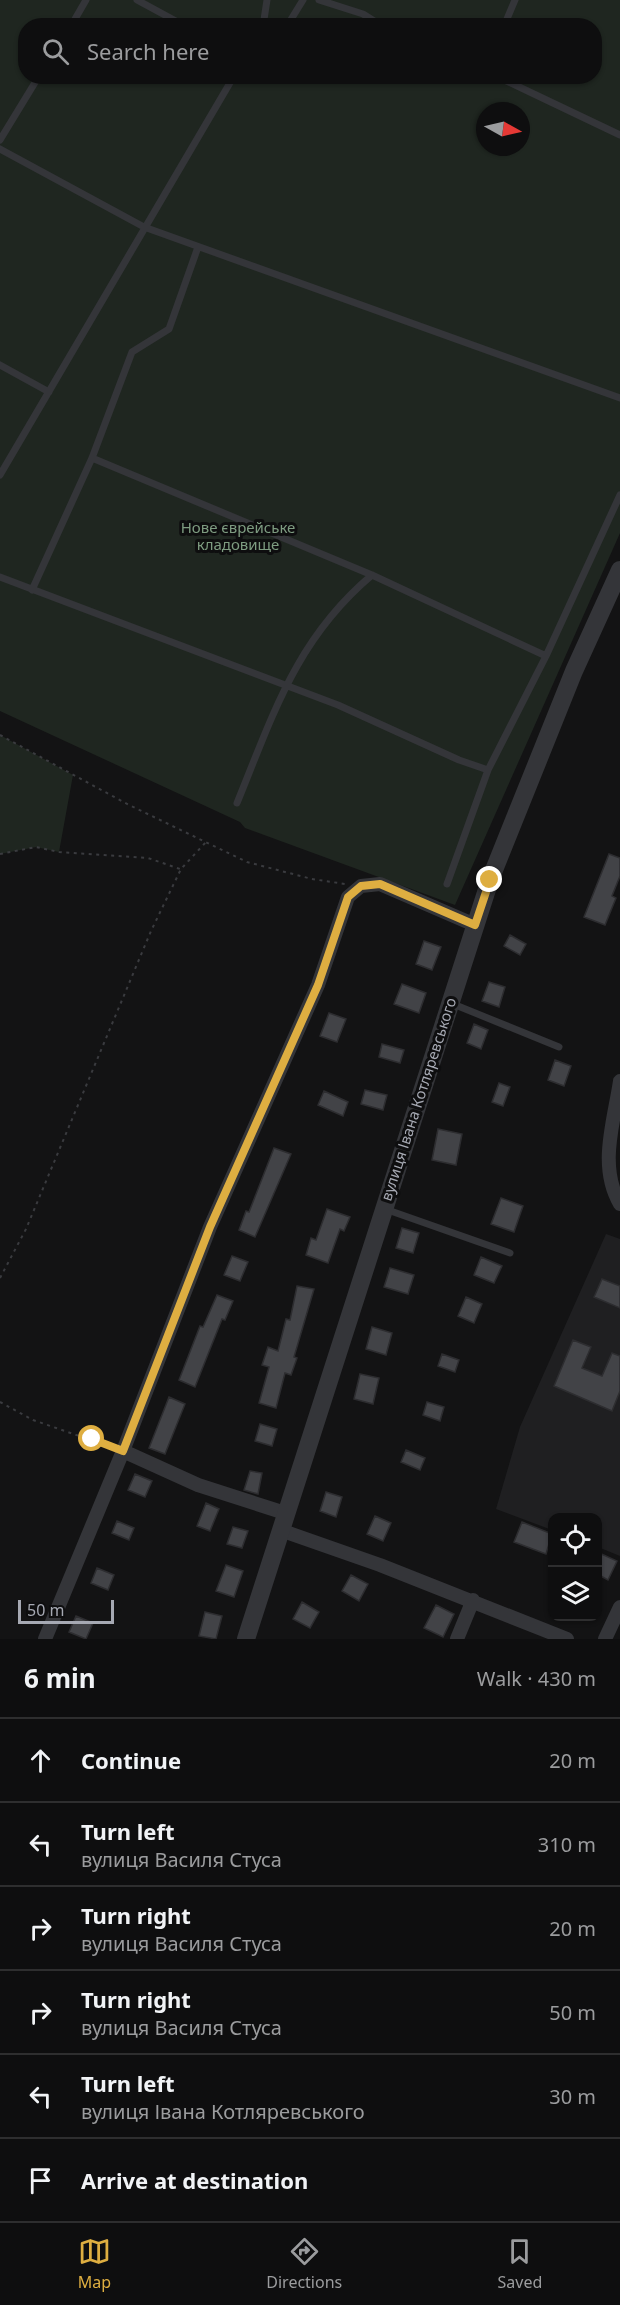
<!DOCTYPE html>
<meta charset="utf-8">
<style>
body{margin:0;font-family:"Noto Sans",sans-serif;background:#171718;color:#f1f3f6}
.controls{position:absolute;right:18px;bottom:18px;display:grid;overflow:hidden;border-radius:12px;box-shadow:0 2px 4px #0004}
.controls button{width:54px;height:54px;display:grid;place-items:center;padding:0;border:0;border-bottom:2px solid #2e2e2f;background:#0e0e0f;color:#f1f3f6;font:30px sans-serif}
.compass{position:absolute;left:476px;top:102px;width:54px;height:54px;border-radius:50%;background:#0e0e0f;box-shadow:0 2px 4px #0004;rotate:98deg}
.scale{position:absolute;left:18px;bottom:15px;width:96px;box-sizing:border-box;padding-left:6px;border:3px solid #a6a9b3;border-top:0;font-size:16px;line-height:21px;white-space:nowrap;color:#a6a9b3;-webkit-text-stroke:4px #0e0e0f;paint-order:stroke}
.stop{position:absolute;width:18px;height:18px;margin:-14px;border:4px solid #deae41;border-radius:50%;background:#fff}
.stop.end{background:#deae41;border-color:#fff;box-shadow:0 2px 6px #0008}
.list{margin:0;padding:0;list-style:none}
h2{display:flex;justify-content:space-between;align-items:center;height:78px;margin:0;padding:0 24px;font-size:26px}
h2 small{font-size:20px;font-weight:400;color:#9b9c9e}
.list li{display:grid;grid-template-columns:39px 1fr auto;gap:18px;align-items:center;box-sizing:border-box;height:84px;padding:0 24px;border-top:2px solid #2e2e2f}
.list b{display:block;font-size:22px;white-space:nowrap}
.list p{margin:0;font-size:20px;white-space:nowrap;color:#9b9c9e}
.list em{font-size:20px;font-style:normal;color:#9b9c9e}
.icon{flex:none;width:33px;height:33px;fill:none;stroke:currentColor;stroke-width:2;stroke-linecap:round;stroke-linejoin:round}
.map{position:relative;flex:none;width:620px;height:1639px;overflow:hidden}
.search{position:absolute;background:#0e0e0f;box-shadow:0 2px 4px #0004;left:18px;right:18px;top:18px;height:66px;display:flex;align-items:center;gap:15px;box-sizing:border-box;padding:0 21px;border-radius:24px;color:#9b9c9e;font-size:22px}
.sheet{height:582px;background:#0e0e0f}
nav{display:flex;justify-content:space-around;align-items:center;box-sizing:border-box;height:84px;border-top:2px solid #2e2e2f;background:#0e0e0f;font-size:16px;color:#9b9c9e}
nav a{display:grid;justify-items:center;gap:3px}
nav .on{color:#deae41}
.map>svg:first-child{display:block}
.built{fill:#1f1f21}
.green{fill:#1f2620;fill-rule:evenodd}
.building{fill:#424347;stroke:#2d2d30;stroke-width:1.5}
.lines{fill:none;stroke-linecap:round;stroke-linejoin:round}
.path{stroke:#3a3b3f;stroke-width:2;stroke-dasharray:3 4.5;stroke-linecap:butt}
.service{stroke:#343539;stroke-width:7}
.minor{stroke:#343539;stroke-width:14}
.tertiary{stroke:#343539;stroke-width:18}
.route{stroke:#deae41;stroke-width:8}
.labels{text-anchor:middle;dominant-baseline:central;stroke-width:6;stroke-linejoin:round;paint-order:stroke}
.park-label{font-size:15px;fill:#7e9c81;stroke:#0e0e0f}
.street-label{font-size:15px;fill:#a6a9b3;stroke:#0e0e0f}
</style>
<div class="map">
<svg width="620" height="1639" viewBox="0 0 620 1639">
<rect width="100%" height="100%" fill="#131314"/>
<path class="built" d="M 606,1234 L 620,1239 L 620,1556 L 598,1547 L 598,1518 L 552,1518 L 552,1530 L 496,1509 L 520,1427 Z"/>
<path class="green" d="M 0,0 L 620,0 L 620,533 L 455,905 L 245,828 L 240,822 L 0,711 ZM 26,26 L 594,26 L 594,76 L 26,76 ZM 485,111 L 521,111 L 521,147 L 485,147 Z
M 0,735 L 73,775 L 59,852 L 36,847 L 0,854 Z"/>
<path class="building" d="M 609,854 L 620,858 L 620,876 L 612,896 L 616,898 L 605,925 L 584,917 Z
M 510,935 L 526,944 L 520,955 L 504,946 Z
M 424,941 L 441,947 L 432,970 L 416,964 Z
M 489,982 L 505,987 L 499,1007 L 482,1001 Z
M 402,984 L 426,993 L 419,1013 L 394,1004 Z
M 329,1013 L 346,1019 L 337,1042 L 320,1036 Z
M 474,1024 L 488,1030 L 481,1049 L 467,1043 Z
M 382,1044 L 404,1050 L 400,1063 L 379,1057 Z
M 555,1060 L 571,1066 L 564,1086 L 548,1080 Z
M 499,1083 L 510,1087 L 503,1106 L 492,1102 Z
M 365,1090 L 387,1095 L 383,1110 L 361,1104 Z
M 324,1091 L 348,1102 L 343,1116 L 318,1105 Z
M 438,1129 L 462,1134 L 456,1165 L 432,1160 Z
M 274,1148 L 291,1154 L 255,1237 L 239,1230 L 246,1211 L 249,1212 Z
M 501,1198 L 523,1206 L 514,1232 L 491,1224 Z
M 327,1209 L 350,1217 L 344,1231 L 340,1229 L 328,1263 L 306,1255 L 311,1238 L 316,1240 Z
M 402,1228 L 419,1233 L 413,1253 L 396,1248 Z
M 232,1256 L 248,1262 L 240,1281 L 224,1275 Z
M 481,1257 L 502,1266 L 494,1283 L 474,1275 Z
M 390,1268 L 414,1275 L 408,1294 L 384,1287 Z
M 602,1279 L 620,1286 L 620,1308 L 594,1297 Z
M 297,1286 L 314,1289 L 294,1357 L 297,1358 L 291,1375 L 285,1373 L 276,1408 L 259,1403 L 269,1367 L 262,1365 L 268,1347 L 278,1351 L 286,1319 L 290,1320 Z
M 217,1295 L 233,1301 L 225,1320 L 222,1319 L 195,1387 L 179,1380 L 200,1326 L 203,1327 Z
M 466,1297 L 482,1304 L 474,1323 L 458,1316 Z
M 372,1327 L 392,1333 L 386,1355 L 366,1349 Z
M 573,1340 L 591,1347 L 582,1368 L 602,1376 L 612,1353 L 620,1356 L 620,1391 L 612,1411 L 554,1386 Z
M 442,1354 L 459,1360 L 455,1372 L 438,1366 Z
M 360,1374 L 379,1378 L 373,1404 L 354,1399 Z
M 169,1397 L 185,1404 L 165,1454 L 149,1448 Z
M 427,1402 L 444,1407 L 440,1421 L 423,1415 Z
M 260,1424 L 277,1429 L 272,1446 L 255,1441 Z
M 406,1450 L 425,1458 L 420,1470 L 401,1462 Z
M 250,1471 L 262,1473 L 258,1494 L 244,1490 Z
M 135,1474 L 152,1481 L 145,1497 L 128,1490 Z
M 326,1492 L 342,1497 L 336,1517 L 320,1511 Z
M 206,1503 L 219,1509 L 210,1531 L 197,1526 Z
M 375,1516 L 391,1523 L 383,1541 L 367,1534 Z
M 117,1521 L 134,1528 L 129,1540 L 112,1533 Z
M 522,1522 L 552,1534 L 546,1554 L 514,1542 Z
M 233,1527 L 248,1531 L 242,1548 L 227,1544 Z
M 597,1552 L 617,1561 L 608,1580 L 597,1574 Z
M 226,1565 L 243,1571 L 234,1597 L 216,1591 Z
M 97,1568 L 114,1575 L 108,1590 L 91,1583 Z
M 351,1575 L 368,1584 L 359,1601 L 342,1591 Z
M 302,1602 L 319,1612 L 310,1628 L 293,1619 Z
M 436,1605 L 454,1614 L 443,1637 L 424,1628 Z
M 205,1612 L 222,1616 L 216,1639 L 199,1636 Z
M 76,1616 L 93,1623 L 86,1639 L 69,1632 Z"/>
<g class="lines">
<path class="path" d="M 0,735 L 129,805 L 247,862 L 312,879 L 345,884
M 0,854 L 36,847 L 59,852 L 148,858 L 180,869
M 0,1278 L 26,1229 L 151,931 L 181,869 L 206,842
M 0,1402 L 33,1420 L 111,1447"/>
<path class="service" d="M 137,0 L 185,26
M 319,0 L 363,14 L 382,26
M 71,26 L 86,0
M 263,26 L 267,0
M 287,26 L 303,0
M 504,26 L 515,0
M 496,76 L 620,135
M 0,140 L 39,76
M 0,149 L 144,227 L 620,398
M 0,365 L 49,392
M 92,458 L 372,575 L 546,656
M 0,475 L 234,76
M 0,577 L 338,705 L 459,760 L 488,770
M 32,590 L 92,458 L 132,352 L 169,329 L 198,247
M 237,803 C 273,715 296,639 372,575
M 447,884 L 488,770 L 546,656 L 620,495
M 453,1004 L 559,1047
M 385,1209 L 510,1253"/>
<path class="minor" d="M 620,1081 C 614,1122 598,1166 620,1204
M 123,1451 L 198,1485 L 285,1513
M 280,1530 L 380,1565 L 567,1639
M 45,1639 L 123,1451 L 210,1227 L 318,985 L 348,897 L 361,886 L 380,884 L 475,925
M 457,1639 L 473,1600
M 605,1639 L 620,1607"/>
<path class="tertiary" d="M 246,1639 L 490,880 L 574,671 L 620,570"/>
</g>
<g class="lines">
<path class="route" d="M 92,1439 L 123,1451 L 210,1227 L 318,985 L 348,897 L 361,886 L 380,884 L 475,925 L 490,880"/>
</g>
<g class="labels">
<g class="park-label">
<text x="238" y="527">Нове єврейське<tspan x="238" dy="17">кладовище</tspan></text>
</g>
<g class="street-label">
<text transform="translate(418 1099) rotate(-72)">вулиця Івана Котляревського</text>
</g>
</g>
</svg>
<div class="controls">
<button><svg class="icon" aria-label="locate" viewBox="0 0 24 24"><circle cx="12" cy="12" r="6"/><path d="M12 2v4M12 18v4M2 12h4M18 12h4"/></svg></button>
<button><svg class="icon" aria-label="layers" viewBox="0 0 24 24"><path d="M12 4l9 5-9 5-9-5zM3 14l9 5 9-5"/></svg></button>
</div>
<svg class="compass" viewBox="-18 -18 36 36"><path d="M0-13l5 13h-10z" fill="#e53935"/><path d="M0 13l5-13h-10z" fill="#9b9c9e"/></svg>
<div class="scale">50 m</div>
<div class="stop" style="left:92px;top:1439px"></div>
<div class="stop end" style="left:490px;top:880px"></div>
<div class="search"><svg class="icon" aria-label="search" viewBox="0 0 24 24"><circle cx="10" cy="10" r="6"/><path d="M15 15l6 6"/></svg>Search here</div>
</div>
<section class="sheet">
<h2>6 min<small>Walk · 430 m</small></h2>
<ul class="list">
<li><svg class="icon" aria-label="ahead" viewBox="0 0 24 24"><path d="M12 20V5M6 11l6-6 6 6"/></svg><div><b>Continue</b></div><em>20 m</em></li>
<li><svg class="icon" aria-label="left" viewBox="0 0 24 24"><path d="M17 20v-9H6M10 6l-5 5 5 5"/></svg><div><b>Turn left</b><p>вулиця Василя Стуса</p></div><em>310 m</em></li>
<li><svg class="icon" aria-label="right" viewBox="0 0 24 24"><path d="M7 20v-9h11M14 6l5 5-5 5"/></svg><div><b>Turn right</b><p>вулиця Василя Стуса</p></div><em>20 m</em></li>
<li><svg class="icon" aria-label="right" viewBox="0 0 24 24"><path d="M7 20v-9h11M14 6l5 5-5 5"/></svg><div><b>Turn right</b><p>вулиця Василя Стуса</p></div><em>50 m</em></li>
<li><svg class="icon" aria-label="left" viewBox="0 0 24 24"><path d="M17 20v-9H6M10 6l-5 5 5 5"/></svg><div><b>Turn left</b><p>вулиця Івана Котляревського</p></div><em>30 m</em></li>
<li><svg class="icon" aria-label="arrive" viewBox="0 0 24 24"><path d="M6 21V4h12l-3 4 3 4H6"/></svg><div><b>Arrive at destination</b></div></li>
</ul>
</section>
<nav>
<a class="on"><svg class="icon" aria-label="map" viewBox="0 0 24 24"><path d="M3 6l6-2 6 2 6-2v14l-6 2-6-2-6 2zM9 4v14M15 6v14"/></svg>Map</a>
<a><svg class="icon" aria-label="directions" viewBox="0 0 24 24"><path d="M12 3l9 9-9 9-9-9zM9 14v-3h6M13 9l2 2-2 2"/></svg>Directions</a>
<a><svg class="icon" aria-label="saved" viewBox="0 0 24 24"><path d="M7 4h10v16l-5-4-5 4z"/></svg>Saved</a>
</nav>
